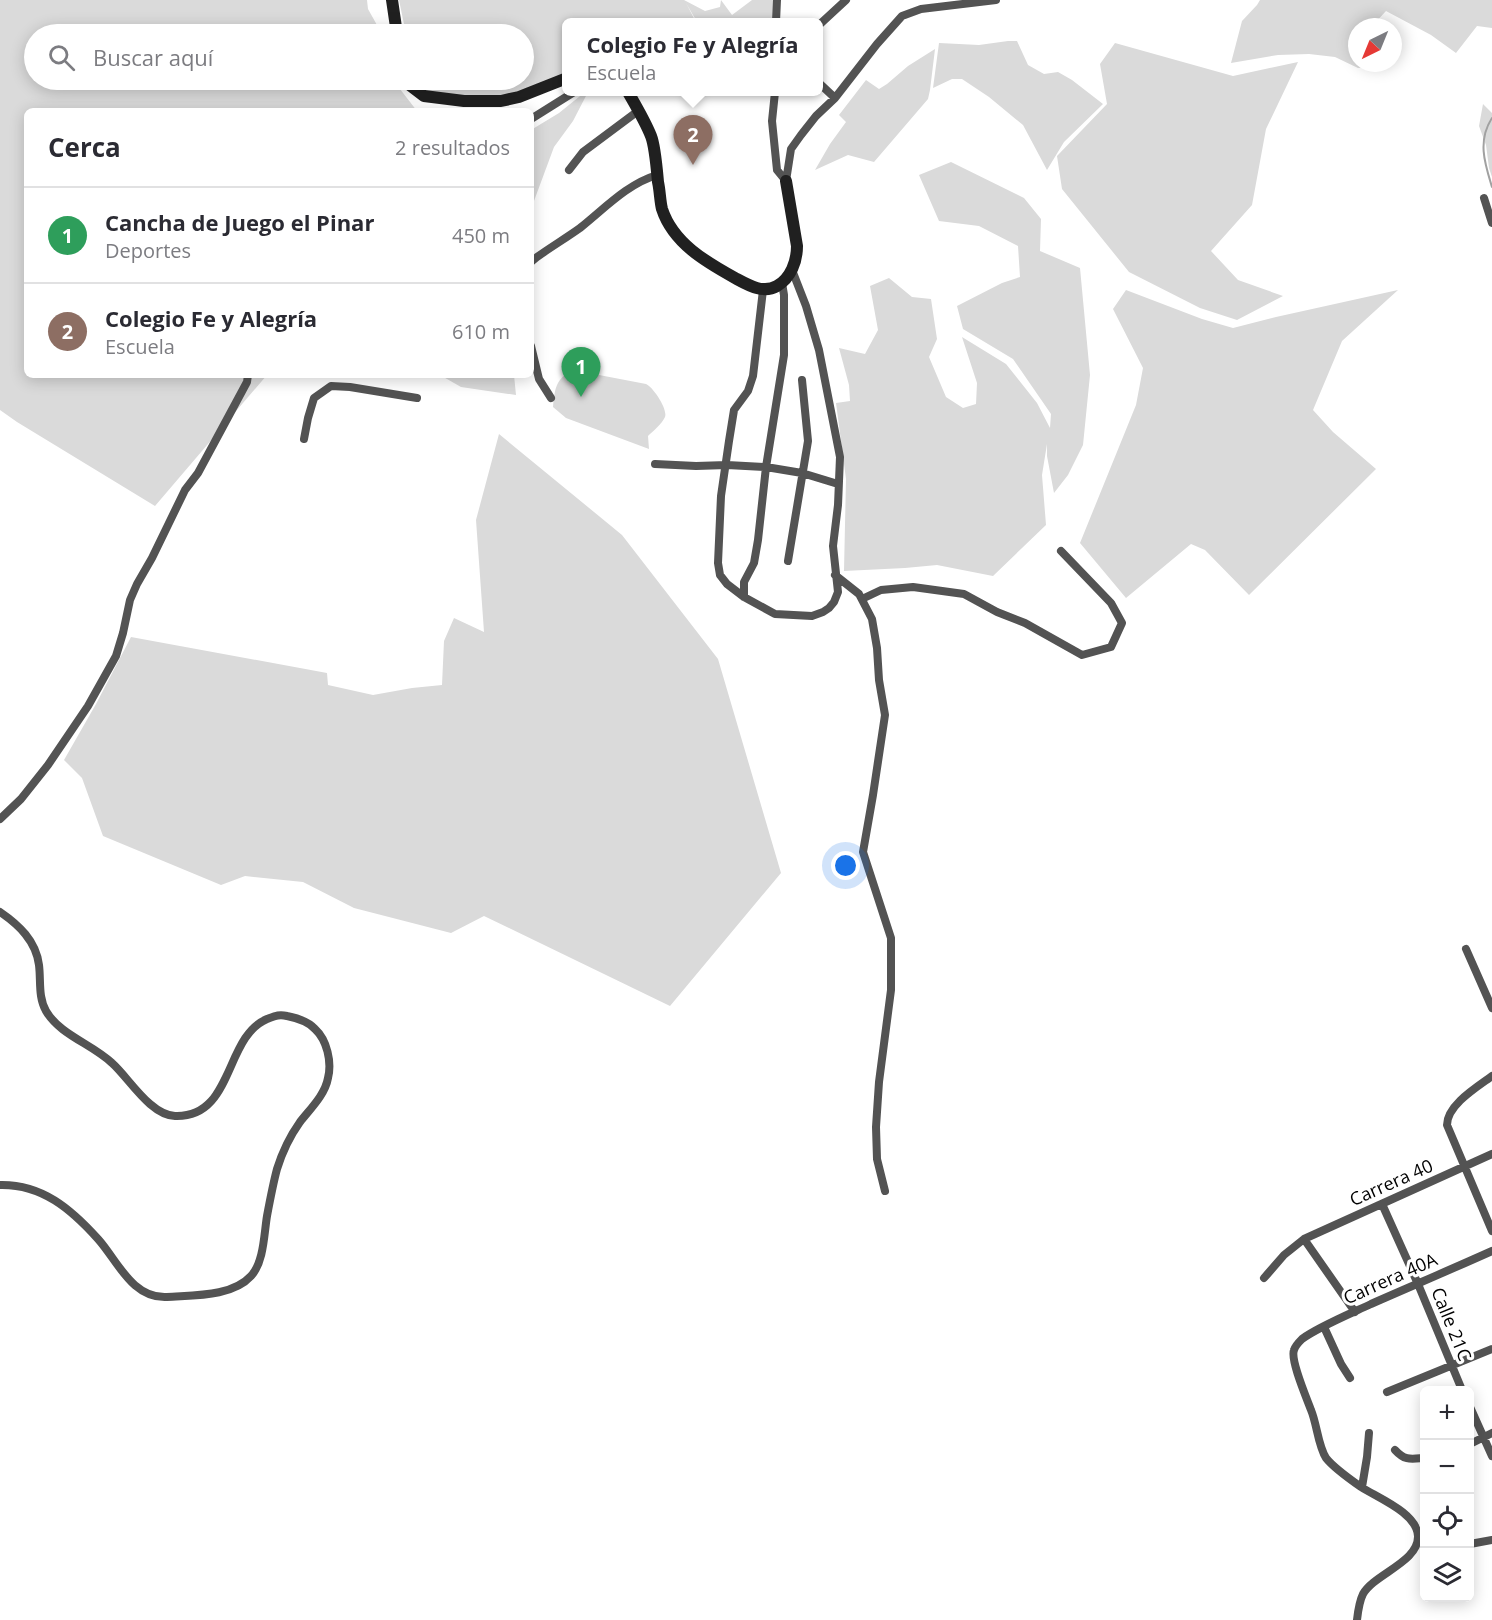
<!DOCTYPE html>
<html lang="es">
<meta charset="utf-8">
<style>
body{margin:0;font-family:"Open Sans",sans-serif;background:#f7f7f7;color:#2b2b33}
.controls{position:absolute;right:18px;bottom:18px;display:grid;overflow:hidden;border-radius:9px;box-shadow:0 3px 15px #0003}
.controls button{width:54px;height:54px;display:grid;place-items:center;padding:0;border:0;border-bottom:2px solid #e1e1e2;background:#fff;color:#2b2b33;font:30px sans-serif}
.compass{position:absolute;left:1348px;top:18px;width:54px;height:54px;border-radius:50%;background:#fff;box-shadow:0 3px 15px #0003;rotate:223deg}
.you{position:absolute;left:846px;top:866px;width:21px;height:21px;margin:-15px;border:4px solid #fff;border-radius:50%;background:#1a73e8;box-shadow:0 0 0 9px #1a73e833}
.badge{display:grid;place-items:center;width:39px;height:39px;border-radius:50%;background:#ea580c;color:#fff;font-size:20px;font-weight:700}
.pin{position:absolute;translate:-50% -50px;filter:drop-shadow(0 2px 3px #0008)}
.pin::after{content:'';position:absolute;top:32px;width:21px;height:18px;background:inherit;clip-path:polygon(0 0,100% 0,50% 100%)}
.popup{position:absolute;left:562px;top:18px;width:261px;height:78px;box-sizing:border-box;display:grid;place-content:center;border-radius:9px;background:#fff;filter:drop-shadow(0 2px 4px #0005);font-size:20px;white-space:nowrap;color:#7c7c81}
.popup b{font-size:22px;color:#2b2b33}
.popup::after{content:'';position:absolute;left:50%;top:100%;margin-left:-12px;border:12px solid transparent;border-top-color:#fff}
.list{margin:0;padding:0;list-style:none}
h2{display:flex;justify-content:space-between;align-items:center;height:78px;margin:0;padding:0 24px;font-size:26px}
h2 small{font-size:20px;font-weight:400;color:#7c7c81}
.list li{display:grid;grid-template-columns:39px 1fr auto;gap:18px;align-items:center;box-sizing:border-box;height:96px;padding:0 24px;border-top:2px solid #e1e1e2}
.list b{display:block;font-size:22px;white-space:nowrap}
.list p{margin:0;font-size:20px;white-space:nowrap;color:#7c7c81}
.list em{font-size:20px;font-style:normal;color:#7c7c81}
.icon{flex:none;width:33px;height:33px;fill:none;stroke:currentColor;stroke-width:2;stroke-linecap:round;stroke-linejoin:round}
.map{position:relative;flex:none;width:1492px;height:1620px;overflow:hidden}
.search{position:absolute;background:#fff;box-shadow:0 3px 15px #0003;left:24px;top:24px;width:510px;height:66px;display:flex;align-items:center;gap:15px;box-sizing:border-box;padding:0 21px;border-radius:33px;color:#7c7c81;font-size:22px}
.panel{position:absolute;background:#fff;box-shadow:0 3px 15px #0003;left:24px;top:108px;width:510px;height:270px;border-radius:9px}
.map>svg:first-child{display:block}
.green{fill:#dadada}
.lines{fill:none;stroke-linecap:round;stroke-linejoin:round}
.stream{stroke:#a1a1a1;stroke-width:2}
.street{stroke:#535353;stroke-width:8}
.secondary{stroke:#202020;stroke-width:12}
.labels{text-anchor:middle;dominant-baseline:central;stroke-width:6;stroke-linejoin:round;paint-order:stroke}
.street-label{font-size:18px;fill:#000;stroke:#fff}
</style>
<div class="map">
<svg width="1492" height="1620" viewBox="0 0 1492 1620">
<rect width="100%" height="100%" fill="#fff"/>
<path class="green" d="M 0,0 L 367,0 L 368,9 L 382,34 L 34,34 L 34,80 L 393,80 L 417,111 L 27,111 L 27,375 L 267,375 L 155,506 L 17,422 L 0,410 Z
M 399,0 L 684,0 L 705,11 L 720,7 L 721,0 L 732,15 L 752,0 L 774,0 L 773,22 L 697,22 L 686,3 L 696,22 L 567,22 L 567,74 L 518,93 L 483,99 L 425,91 L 420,80 L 524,80 L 524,34 L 406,34 Z
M 1260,0 L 1492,0 L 1492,28 L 1477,26 L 1456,53 L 1431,35 L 1386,11 L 1374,24 L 1374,27 L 1357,27 L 1357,63 L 1371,63 L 1370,67 L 1358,68 L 1335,57 L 1309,54 L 1278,55 L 1231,63 L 1242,21 L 1257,5 Z
M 1008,41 L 1017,41 L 1028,65 L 1044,74 L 1058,72 L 1072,80 L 1103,104 L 1064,142 L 1047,170 L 1023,125 L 989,97 L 962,79 L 952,79 L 933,88 L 939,43 L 979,45 Z
M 1115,43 L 1233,76 L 1298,62 L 1266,129 L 1252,205 L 1211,251 L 1238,280 L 1283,296 L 1237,320 L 1200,308 L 1129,272 L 1062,189 L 1057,156 L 1107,104 L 1100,64 Z
M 935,49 L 930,90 L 928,99 L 874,162 L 848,155 L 815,170 L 830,144 L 846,122 L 839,115 L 866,80 L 879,89 L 887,84 L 908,66 Z
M 585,92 L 588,92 L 573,121 L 554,147 L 531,209 L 531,130 L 559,113 Z
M 1483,104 L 1492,113 L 1492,177 L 1489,168 L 1486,145 L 1479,126 Z
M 951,162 L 1024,198 L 1041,219 L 1040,251 L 1080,268 L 1090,375 L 1083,445 L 1068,475 L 1054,493 L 1047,456 L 1047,444 L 1042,475 L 1046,525 L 993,576 L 937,565 L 905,568 L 844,571 L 846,479 L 836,403 L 850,401 L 849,385 L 839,348 L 865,354 L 878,330 L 870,286 L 889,278 L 912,297 L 931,299 L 937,339 L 929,357 L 946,397 L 963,408 L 976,404 L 977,383 L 962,337 L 1006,364 L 1037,403 L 1050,428 L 1051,414 L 1013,359 L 963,329 L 957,306 L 1002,283 L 1020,277 L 1018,246 L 979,226 L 939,221 L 919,175 Z
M 1126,290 L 1202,319 L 1233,328 L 1276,317 L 1398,290 L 1342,341 L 1313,410 L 1333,432 L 1376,469 L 1249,595 L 1205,550 L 1191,544 L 1126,598 L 1080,543 L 1136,405 L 1143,368 L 1113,309 Z
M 573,370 L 646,384 C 653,387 668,409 665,417 C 662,424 653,431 648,436 L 649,449 L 566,418 L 553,407 C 555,389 555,379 573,370 Z
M 440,375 L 514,375 L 516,395 L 461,387 Z
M 499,434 L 622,535 L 718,659 L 781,873 L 670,1006 L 484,916 L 451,933 L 354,908 L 303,882 L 245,876 L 221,885 L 103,836 L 82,778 L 64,760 L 96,704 L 131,637 L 327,673 L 328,685 L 373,695 L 412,688 L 442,685 L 444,641 L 454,618 L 484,632 L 476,520 Z"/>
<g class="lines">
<path class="stream" d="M 1492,118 C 1477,141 1485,164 1492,187"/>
<path class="street" d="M 776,22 L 777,0
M 819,25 L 846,0
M 819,83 L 835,98
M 775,92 L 772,121 L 777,170 L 786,181
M 531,119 L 574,92
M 569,170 L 583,152 L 638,111
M 786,181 L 791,149 L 801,135 L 816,116 L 835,98 L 877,44 L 902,16 L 921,9 L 996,0
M 1484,198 L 1492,223
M 531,262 L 537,257 C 551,247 566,238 580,228 C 604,209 627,184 657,175
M 763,290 L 753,376 L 748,391 L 734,410 L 729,441 L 721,496 L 718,563 L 720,575 L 727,584 L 744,597 L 775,614 L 812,616 L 823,612 L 829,608 L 834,602 L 838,592 L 833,546 L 838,505 L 840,457 L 819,350 L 806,306 L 792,270
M 531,346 L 539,379 L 551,398
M 304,439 L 308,418 L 314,398 L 331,386 L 350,387 L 417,398
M 655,464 L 696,466 L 727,465 L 766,467 L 802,473 L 838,484
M 788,561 L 808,441 L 802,380
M 835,575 L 859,594 L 872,619 L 877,648 L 879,680 L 885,715 L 873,795 L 863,852 L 891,938 L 891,990 L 879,1082 L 876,1127 L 877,1159 L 885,1191
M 744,597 L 744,582 L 754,563 L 758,540 L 766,467 L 784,355 L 784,295 L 782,283
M 862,599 L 881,590 L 913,587 L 964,594 L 997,612 L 1025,623 L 1082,655 L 1111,647 L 1122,623 L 1111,603 L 1061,551
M 0,819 L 21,799 L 48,765 L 88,706 L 116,656 L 123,633 L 130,600 L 137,584 L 152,558 L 185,490 L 198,473 L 247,382 L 248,375
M 0,912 C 19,925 36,941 39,965 C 41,981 38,997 46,1011 C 60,1035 92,1044 112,1063 C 129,1078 150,1115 175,1116 C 234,1118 224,1037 267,1019 C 275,1016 279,1014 287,1016 C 297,1018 308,1021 315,1029 C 327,1040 332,1062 328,1078 C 325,1095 310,1109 300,1122 C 290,1136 282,1153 277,1169 C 273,1184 270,1200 267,1216 C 264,1234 264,1262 251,1276 C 232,1297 193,1295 167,1297 C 132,1299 117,1260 98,1239 C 71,1209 42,1184 0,1185
M 1466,949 L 1492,1008
M 1492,1076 C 1477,1087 1447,1105 1447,1125 L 1492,1231
M 1382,1204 L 1418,1284 L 1462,1390
M 1304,1239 L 1355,1312
M 1264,1278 L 1284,1255 L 1304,1239 L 1492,1154
M 1324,1327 L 1341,1364 L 1350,1378
M 1387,1392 L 1492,1349
M 1470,1407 L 1492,1456
M 1470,1444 L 1492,1433
M 1395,1450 C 1405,1461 1411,1459 1424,1458
M 1362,1487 L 1367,1457 L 1369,1433
M 1470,1544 L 1492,1540
M 1357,1620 C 1358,1611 1359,1602 1363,1594 C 1374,1574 1419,1562 1418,1536 C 1417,1513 1378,1498 1361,1487 C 1351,1480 1333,1467 1326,1458 C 1318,1446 1317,1424 1311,1410 C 1307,1399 1290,1360 1294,1350 C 1295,1346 1299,1342 1302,1339 C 1318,1327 1352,1313 1371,1304 C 1412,1286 1452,1269 1492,1251"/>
<path class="secondary" d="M 392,0 L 397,34
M 406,80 L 407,83 L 424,96 L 464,101 L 501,101 L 519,97 L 567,78
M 628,92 C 636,106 645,121 651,136 C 655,146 657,171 658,182 C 660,191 660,201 662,209 C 673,243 706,262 735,278 C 748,285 763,294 777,286 C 791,278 797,261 797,246 L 786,181"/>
</g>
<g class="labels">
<g class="street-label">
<text transform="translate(1391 1182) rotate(-24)">Carrera 40</text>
<text transform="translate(1390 1278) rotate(-24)">Carrera 40A</text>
<text transform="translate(1452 1324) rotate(68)">Calle 21C</text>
</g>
</g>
</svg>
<div class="controls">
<button>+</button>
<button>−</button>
<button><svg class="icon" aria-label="locate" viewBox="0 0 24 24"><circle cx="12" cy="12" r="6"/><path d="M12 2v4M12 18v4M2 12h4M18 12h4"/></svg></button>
<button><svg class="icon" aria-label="layers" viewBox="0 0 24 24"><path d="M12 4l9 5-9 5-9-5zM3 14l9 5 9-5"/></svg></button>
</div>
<svg class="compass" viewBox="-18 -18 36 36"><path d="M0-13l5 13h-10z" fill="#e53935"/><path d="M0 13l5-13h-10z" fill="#7c7c81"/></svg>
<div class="you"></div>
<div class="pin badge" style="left:581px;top:397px;background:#2e9e5b">1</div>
<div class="pin badge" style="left:693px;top:165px;background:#8d6e63">2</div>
<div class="popup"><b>Colegio Fe y Alegría</b>Escuela</div>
<div class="search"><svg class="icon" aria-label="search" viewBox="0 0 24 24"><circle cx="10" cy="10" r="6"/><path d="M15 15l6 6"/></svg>Buscar aquí</div>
<section class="panel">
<h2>Cerca<small>2 resultados</small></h2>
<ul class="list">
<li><span class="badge" style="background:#2e9e5b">1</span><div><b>Cancha de Juego el Pinar</b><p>Deportes</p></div><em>450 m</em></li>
<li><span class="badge" style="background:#8d6e63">2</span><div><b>Colegio Fe y Alegría</b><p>Escuela</p></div><em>610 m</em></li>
</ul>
</section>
</div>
